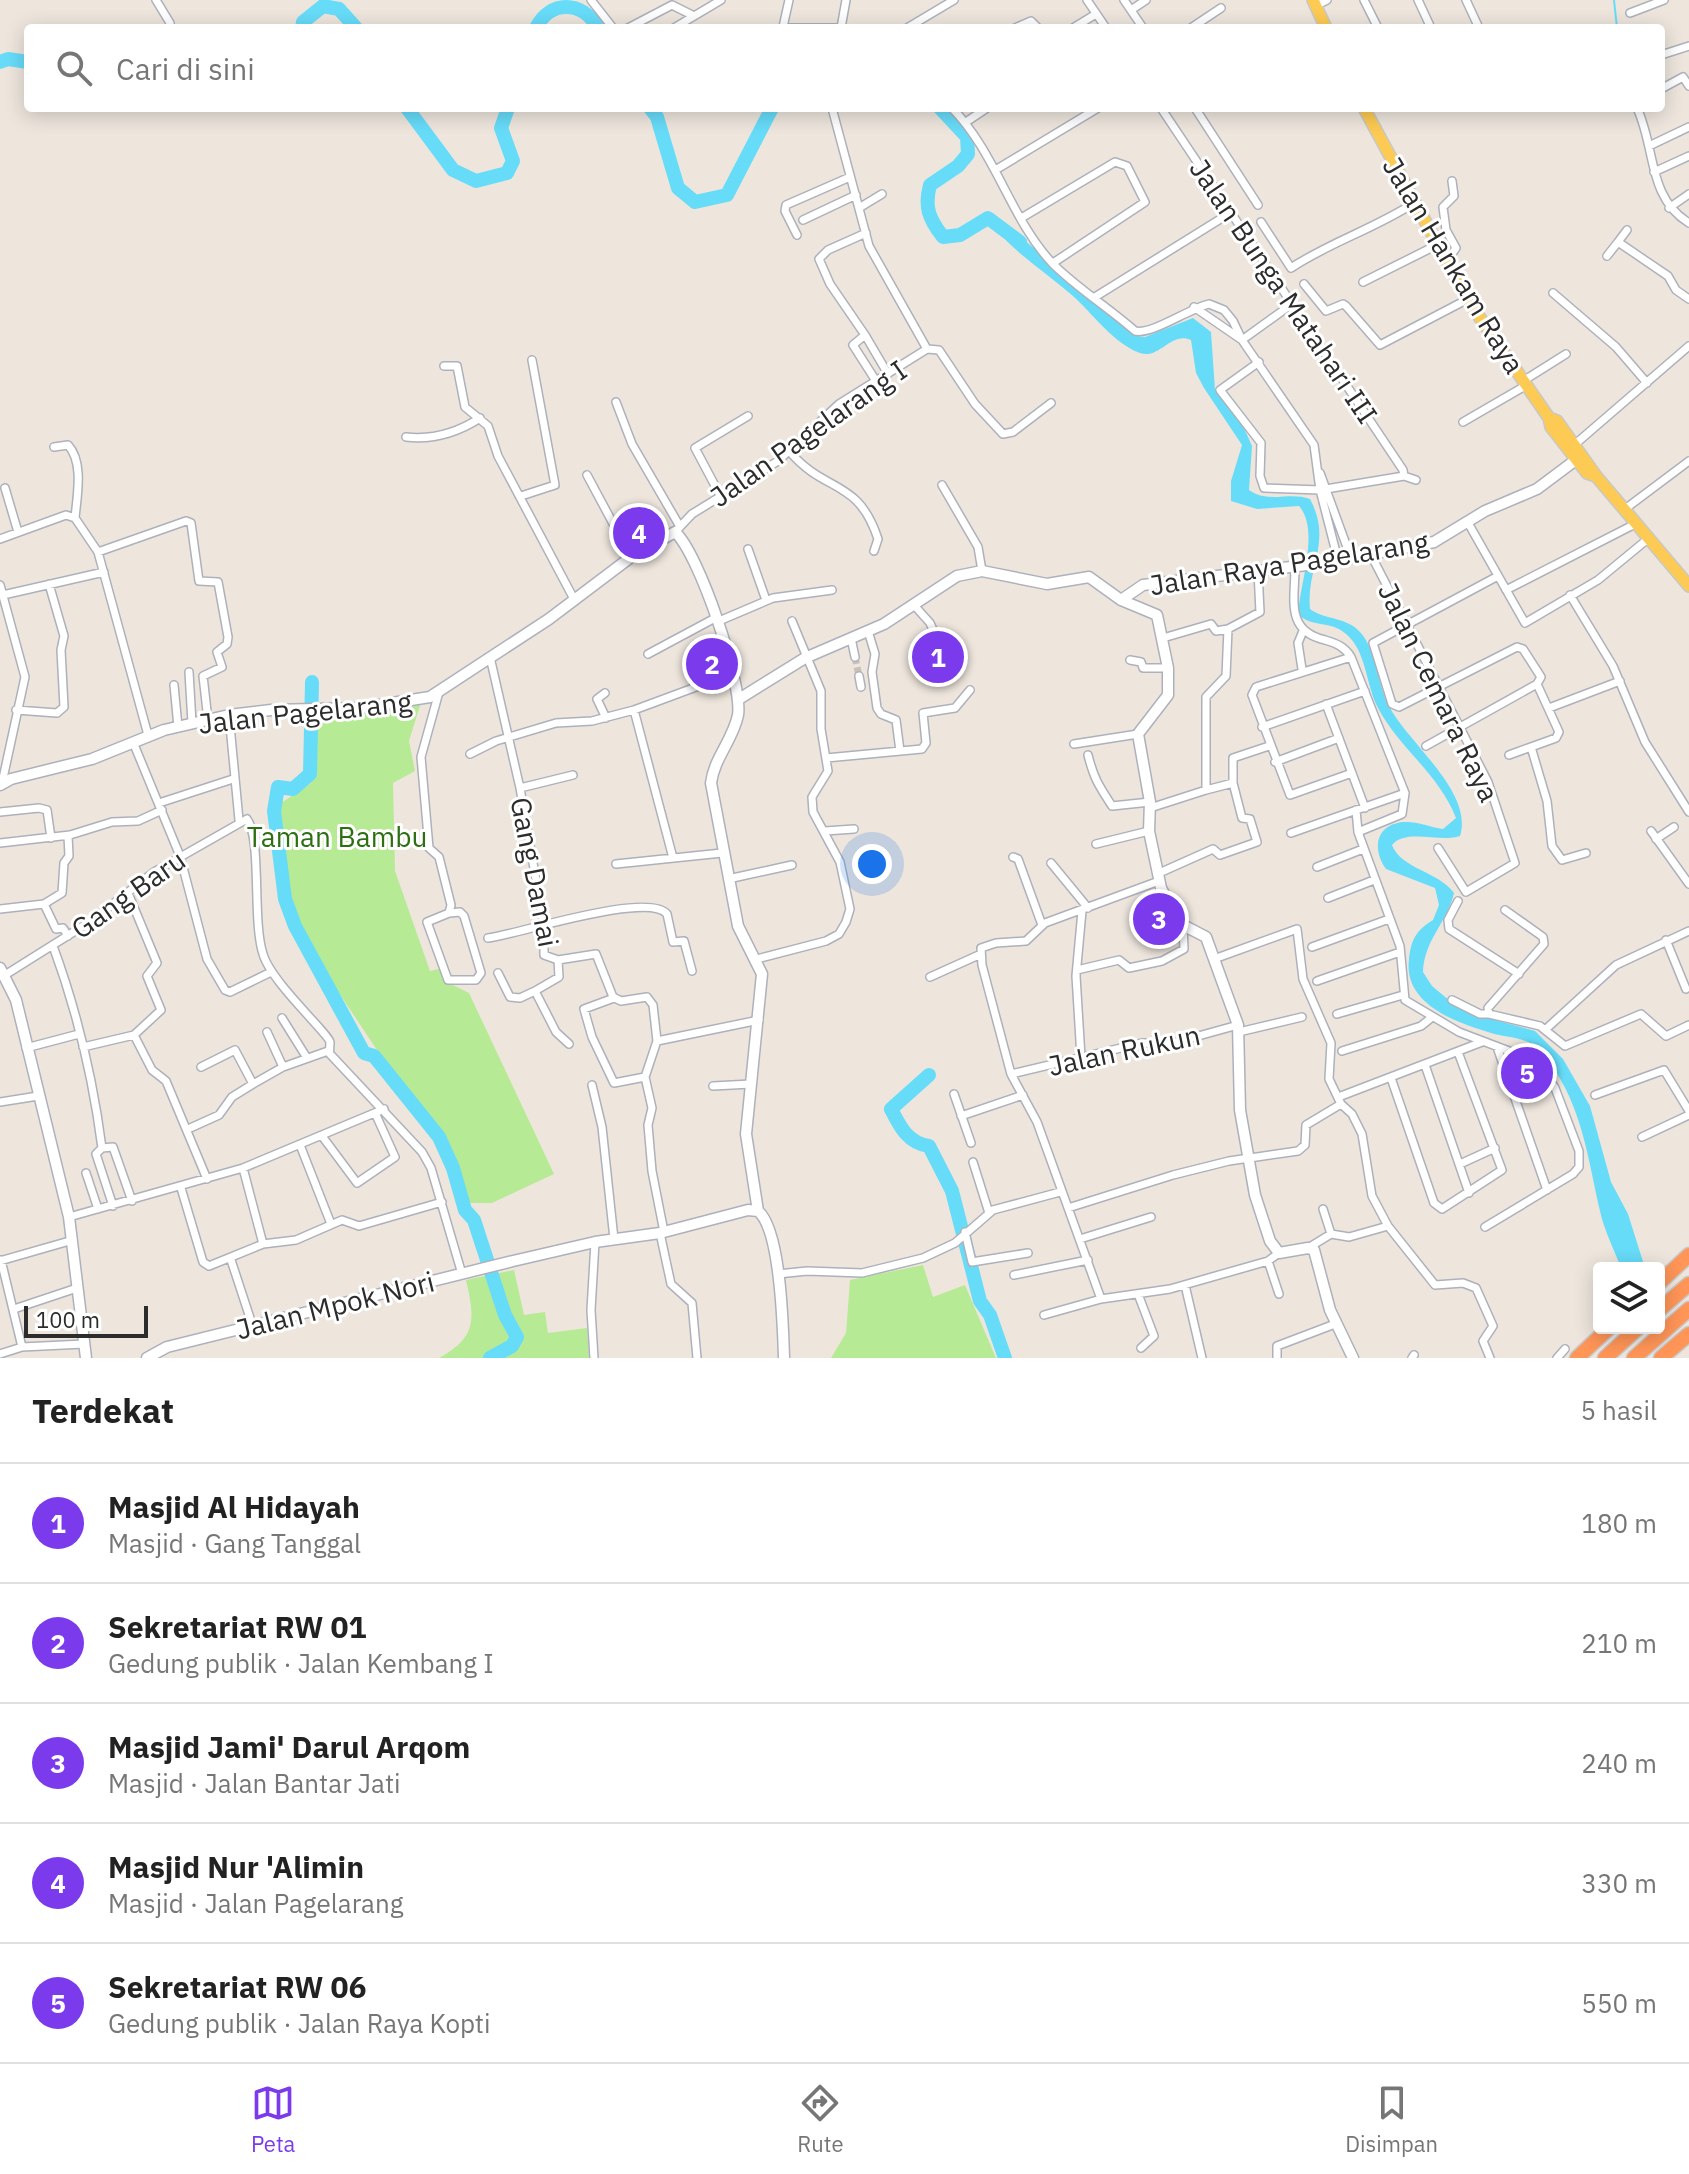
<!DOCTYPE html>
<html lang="id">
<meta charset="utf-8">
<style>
body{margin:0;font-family:"IBM Plex Sans",sans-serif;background:#f6f6f6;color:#222}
.controls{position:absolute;right:24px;bottom:24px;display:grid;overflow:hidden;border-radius:8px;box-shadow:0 4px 20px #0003}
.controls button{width:72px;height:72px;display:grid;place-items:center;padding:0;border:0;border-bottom:2px solid #e0e0e0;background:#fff;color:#222;font:40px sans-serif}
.scale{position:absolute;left:24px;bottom:20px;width:124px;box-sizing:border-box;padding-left:8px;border:4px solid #2c2c2c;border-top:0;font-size:22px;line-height:28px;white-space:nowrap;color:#2c2c2c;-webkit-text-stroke:6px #fff;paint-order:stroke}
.you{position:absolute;left:872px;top:864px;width:28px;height:28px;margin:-20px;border:6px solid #fff;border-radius:50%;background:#1a73e8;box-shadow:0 0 0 12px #1a73e833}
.badge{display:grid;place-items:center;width:52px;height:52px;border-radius:50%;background:#7c3aed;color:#fff;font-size:26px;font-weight:700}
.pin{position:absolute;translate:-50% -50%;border:4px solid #fff;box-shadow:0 2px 8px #0006}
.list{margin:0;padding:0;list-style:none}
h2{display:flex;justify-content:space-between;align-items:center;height:104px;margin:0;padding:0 32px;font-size:34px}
h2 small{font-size:26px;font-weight:400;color:#767676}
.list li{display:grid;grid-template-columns:52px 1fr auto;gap:24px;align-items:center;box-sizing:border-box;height:120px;padding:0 32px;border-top:2px solid #e0e0e0}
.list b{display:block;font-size:30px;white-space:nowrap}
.list p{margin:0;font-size:26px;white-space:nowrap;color:#767676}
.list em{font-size:26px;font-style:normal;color:#767676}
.icon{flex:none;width:44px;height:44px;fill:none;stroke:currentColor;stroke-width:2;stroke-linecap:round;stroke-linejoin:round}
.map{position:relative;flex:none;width:1689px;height:1358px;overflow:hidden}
.search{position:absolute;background:#fff;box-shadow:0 4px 20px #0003;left:24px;right:24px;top:24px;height:88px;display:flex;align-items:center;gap:20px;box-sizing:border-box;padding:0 28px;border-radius:8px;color:#767676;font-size:30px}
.sheet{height:704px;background:#fff}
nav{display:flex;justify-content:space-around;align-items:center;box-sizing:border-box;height:112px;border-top:2px solid #e0e0e0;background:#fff;font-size:22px;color:#767676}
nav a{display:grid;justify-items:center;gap:4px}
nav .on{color:#7c3aed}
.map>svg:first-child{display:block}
.green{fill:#b7ea94}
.water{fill:#67dcf9}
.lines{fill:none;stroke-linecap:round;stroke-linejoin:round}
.stream{stroke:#67dcf9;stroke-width:2}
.river{stroke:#67dcf9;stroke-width:14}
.street-tunnel{stroke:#c7c1ba;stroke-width:7;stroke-dasharray:7 3.5;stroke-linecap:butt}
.street-casing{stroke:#adb1bc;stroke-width:10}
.secondary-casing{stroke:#adb1bc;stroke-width:13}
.primary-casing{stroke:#c8c8c8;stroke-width:14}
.highway-casing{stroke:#c8c8c8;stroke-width:17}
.street{stroke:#fff;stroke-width:7}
.secondary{stroke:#fff;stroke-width:10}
.primary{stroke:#fdcb53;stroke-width:11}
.highway{stroke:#ff9557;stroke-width:14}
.labels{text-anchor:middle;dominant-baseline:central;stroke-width:6;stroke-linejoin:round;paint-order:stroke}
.street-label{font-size:28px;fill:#2c2c2c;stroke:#fff}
.park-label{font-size:28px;fill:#2d7014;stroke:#fff}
</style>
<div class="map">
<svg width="1689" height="1358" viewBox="0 0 1689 1358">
<rect width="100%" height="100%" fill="#eee6dd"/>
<path class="green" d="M 421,702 L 409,741 L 415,771 L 393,783 L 395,871 L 430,971 L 439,969 L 445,981 L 469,993 L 554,1174 L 492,1203 L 469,1203 L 459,1173 L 327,975 L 282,889 L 278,805 L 311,783 L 310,711 Z
M 923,1265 L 933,1297 L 965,1285 L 996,1358 L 831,1358 L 846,1333 L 850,1280 Z
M 514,1270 L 524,1315 L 545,1312 L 548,1333 L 587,1328 L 589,1358 L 439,1358 C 477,1337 475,1319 466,1280 Z"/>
<path class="water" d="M 1010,228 L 1138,336 L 1145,337 L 1193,318 L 1211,332 L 1215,390 L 1244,428 L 1252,446 L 1249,490 C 1268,504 1290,491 1310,499 C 1333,542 1306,567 1310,609 C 1325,620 1347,617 1360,632 C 1377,650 1377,684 1389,706 C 1407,742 1474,792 1460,836 C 1440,843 1406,828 1392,845 C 1401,869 1438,871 1454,893 C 1447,923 1424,940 1423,972 L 1432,986 L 1450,1001 L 1477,1015 L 1535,1031 L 1563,1059 L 1590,1106 L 1611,1182 L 1628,1214 L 1645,1268 L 1621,1268 C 1614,1249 1604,1230 1600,1211 C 1589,1163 1583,1114 1556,1072 C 1550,1063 1541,1050 1532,1044 C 1520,1037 1504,1037 1491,1033 C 1455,1022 1403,1004 1409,959 C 1411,940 1416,930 1433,920 L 1439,905 L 1435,888 L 1386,869 C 1372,850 1375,824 1404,822 C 1416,821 1430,827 1443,829 L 1456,818 C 1439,774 1399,748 1378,708 C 1365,684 1367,647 1342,631 C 1328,621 1310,627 1298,614 C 1300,583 1320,530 1299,506 L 1257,509 L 1231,501 L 1231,481 L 1242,445 L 1204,388 L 1196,373 L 1191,340 C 1171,331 1159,360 1140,353 C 1113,343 1093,314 1073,296 C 1049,275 1022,258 1001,235 Z"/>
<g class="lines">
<path class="stream" d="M 1614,0 L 1617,28
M 1633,108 L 1635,113"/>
<path class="river" d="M 302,28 L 303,22 L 323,6 L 339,9 L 356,28
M 536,28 C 550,0 582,0 598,28
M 0,62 L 8,59 L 28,62
M 407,108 L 453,170 L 476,181 L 507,173 L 513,161 L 501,128 L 508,108
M 650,108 L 657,117 L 678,188 L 695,202 L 727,195 L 772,108
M 940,108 L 967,137 L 968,154 L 958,166 L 930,185 C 924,207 929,219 943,237 L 960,235 L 988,218 L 1020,242
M 312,682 L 310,774 L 293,789 L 278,787 L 274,811 L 285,899 L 295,926 L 364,1053 L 374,1056 L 439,1137 L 453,1168 L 465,1210 L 474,1220 L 505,1315 L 517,1337 L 512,1346 L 490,1358
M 929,1075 L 891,1109 C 900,1127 908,1143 929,1146 L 952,1191 L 980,1301 L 990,1315 L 1005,1358"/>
<path class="street-tunnel" d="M 855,657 L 859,676"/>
<defs>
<path id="street" d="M 156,0 L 170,23
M 591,0 L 613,28
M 1087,0 L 1106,28
M 1124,0 L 1143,28
M 1364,0 L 1378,28
M 1418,0 L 1431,28
M 1466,0 L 1479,28
M 1315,6 L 1327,0
M 1131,10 L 1146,0
M 1630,13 L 1664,0
M 783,27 L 789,0
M 628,28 L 672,5 L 694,16
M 674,28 L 721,0
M 782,28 L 840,28
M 841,28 L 846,0
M 907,28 L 954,0
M 1015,28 L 1031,21 L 1038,28
M 1073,28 L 1096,14
M 1191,28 L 1221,8
M 1661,55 L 1689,46
M 1661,89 L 1683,77 L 1689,86
M 832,108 L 869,246 L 927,349
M 952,108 C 996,153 1011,220 1053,264 C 1077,288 1109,308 1135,331 C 1152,335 1188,309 1209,304 L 1224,310 L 1233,321 L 1242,340 L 1314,445 L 1320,490 L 1338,560
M 1161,108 L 1403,470 L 1404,476
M 1195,108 L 1258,205
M 1637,108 C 1656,148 1647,197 1689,223
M 966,122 L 987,108
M 1649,146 L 1689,127
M 997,169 L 1098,108
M 1654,172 L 1689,156
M 859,208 L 882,194
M 1669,208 L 1689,194
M 1023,217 L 1115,162 L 1127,166 L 1145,202 L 1053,263
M 803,220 L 856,195
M 1261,222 L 1291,268 C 1330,242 1374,229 1414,203
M 866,233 L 828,250 L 819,259 L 830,284 L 865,335 L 853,345 L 876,381
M 797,235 L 785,211 L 786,205 L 850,177
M 1618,242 L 1627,230
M 1607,256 L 1618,242 L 1668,276 L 1676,290 L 1689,299
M 1447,261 L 1456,248 L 1446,230 L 1443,207 L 1454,196 L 1452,181
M 1363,282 L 1437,245
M 1304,284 L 1326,311 L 1343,304 L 1346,306 L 1380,345 L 1468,299
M 1553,293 L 1616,347 L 1647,383
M 1095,297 L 1230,213
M 1194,307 L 1242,340
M 865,335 L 888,374
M 1242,340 L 1292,304
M 927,349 L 939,350 L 975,404 L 1003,434 L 1013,432 L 1051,403
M 1259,362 L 1220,390 L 1261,443 L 1260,476 L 1264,488 L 1320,490 L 1404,476
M 444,366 L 457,366 L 465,407 L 488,426 L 498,456 L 575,601
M 1523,381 L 1566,354
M 616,402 L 632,444 L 679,525
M 1463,422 L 1525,386
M 406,437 C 433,440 457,433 480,418
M 1573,446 L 1689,346
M 54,447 L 68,445 C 84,462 77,496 75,518
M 790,452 C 826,494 858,478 878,539 L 874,551
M 1320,473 L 1351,558
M 587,475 L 631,557
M 1404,476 L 1416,480
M 942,485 L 978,547 L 982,571
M 5,488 L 18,532
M 521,496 L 555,485 L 532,360
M 721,497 L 695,448 L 748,416
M 1625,509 L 1689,461
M 1467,521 L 1525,623 L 1598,580 L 1649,538
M 675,532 L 692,514 L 778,461 L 839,404 L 927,349
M 0,539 L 66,515 L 75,518 L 98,552 L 148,735
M 748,549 L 766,600
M 98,552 L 186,521 L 191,523 L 199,581 L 218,582 L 228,637 L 227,644 L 217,652 L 222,667 L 203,676 L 208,720
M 1371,555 L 1488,782 L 1515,863 L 1466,892 L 1438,848
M 1295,567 C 1295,599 1285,631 1325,640 C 1336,643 1345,647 1351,657 L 1405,793 L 1402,814 L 1358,832 L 1400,946 L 1405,1000 L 1459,1032 L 1538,1062 L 1555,1088 L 1579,1151 L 1579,1167 L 1573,1174 L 1485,1227
M 1498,576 L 1373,643 L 1392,704 L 1399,707 L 1517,647 L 1523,649 L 1541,677 L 1537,684
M 0,585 L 25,677 L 2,783
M 1506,590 L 1637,523
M 3,595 L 104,572
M 1570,595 L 1613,666 L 1645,742 L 1689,812
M 913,604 L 930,623 L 938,641
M 719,621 L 773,598 L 832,590
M 868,631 L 875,654 L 872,672 L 877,708 L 881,714 L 896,720 L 900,751
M 851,638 L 855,657
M 1163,638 L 1211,624 L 1216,631 L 1228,629
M 648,654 L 717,617
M 490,657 L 520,788 L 544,926 L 544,955 L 558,960 L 596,954 L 613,997 L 621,1001 L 647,997 L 653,1005 L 657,1041 L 645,1077 L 652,1108 L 648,1125 L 652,1171 L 664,1232
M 1351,657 L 1256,687 L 1252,695 L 1290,795 L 1352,773
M 1130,660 L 1141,662 L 1143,668 L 1168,668
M 1302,669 L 1298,643 L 1303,631
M 189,672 L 192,723
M 859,676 L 861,687
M 1537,684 L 1559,732 L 1556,738 L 1531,747 L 1547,801 L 1552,846 L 1562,860 L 1586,853
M 174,685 L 178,727
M 439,692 L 421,757 L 429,848 L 439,857 L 451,905 L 449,913 L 427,922 L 448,980 L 476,980 L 481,973 L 464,916 L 460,912 L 449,913
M 605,693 L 597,699 L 606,718
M 1326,704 L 1365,808
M 1549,708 L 1620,681
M 16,710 L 57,713 L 64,707 L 61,650 L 64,636 L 49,584
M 634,710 L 673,858
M 229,715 L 239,820
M 1262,727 L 1365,691
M 133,742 L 180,856 L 207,959 L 225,990 L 230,992 L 271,972
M 1074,744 L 1138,734
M 1426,746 L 1537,684
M 470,754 L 496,741 L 556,723 L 592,721 L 634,710 L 731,674
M 1088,755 C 1094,779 1099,786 1112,806 L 1150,802
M 1509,755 L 1531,747
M 826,758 L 922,749 L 926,743 L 923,713 L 955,708 L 970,690
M 1275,762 L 1339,738
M 520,788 L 573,775
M 1206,790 L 1233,783 L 1233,758 L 1269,746
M 159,803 L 233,779
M 1150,808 L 1206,790 L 1206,697 L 1226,676 L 1228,629 L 1260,612 L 1258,571
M 1356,810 L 1358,832
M 0,812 L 39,808 L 47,810 L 51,838
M 825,831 L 854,829
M 1651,831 L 1689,884
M 1291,833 L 1405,793
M 1656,839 L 1674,827
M 0,843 L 70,835 L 112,822 L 138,821 L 162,810
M 1096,844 L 1149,831
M 1013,857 L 1018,859 L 1042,925
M 1051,863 L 1088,908
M 616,864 L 722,853
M 1317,867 L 1363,849
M 1157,874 L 1213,849 L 1220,855 L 1257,842 L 1250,819 L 1242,818 L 1233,783
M 728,879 L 792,865
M 128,893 L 157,963 L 147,976 L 161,1010 L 134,1035 L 152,1070 L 166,1081 L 207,1179
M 1328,898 L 1374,880
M 1458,901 L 1448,920 L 1449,929 L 1519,974
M 44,904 L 56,929 L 63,928 L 68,936
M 0,909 L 44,904 L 62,893 L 64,863 L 69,856 L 68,836
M 1505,910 L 1543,937 L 1544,944 L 1488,1008 L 1489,1014 L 1540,1026 L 1565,1046 L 1641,1014 L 1666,1036 L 1689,1025
M 488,938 C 519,934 648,891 667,914 L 673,942 L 684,941 L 692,971
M 1666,940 L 1686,989
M 53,946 C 77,1011 93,1079 102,1148 L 96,1154 L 113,1206
M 1312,947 L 1389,919
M 757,959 L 826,941 L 839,934 L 846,922 L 850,909 L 840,862 L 813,812 L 812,797 L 828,771 L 821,729 L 821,691 L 792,621
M 1214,959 L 1297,929 L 1303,979 L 1331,1043 L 1329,1079 L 1341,1104 L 1352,1114 L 1362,1134 L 1372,1196 L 1388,1226 L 1435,1285 L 1463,1283 L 1476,1288 L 1493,1326 L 1483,1341 L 1490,1358
M 1077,970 L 1119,960 L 1129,968 L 1162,961 L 1184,949 L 1183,926
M 498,973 L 510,997 L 520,998 L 535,991 L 556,1032 L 569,1044
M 5,975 L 91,921 L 154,872 L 247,819 C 262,839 252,921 263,954 C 271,982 328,1033 330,1042 C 330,1046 329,1050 330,1054 L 422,1152 L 431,1168 L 462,1274
M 930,977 L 981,954
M 1317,981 L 1400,952
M 535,991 L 559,977 L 558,960
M 614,998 L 584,1009 L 592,1037 L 614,1083 L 645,1077
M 1452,1000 L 1480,1014 L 1489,1014
M 1337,1014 L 1403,995
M 282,1018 L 307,1058
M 1546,1029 L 1616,965 L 1689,931
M 267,1032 L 283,1067
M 1239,1032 L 1302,1017
M 657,1041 L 759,1020
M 83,1047 L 134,1035
M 1497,1047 L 1547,1190
M 26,1048 L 79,1034
M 1342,1051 L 1421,1026 L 1431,1018
M 1081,1057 L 1076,976 L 1082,911
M 1425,1065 L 1469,1193
M 201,1067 L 235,1050 L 253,1084
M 1011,1074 L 1142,1043 L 1173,1043 L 1238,1025
M 1391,1078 L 1434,1203 L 1442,1209 L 1502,1170 L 1458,1052
M 592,1085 L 602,1127 L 614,1239
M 1511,1085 L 1548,1073
M 713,1086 L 751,1084
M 954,1094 L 971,1143
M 1595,1095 L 1664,1070 L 1689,1111
M 1341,1096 L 1482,1042
M 0,1102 L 38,1096
M 961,1116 L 1023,1095
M 188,1129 L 219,1115 L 232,1097 L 253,1084 L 283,1067 L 328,1051
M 322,1136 L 357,1183 L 395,1157 L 376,1115
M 1642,1137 L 1689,1115
M 300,1145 L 331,1224
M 102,1148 L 113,1147 L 132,1201
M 973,1162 L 989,1213
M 1460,1164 L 1495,1148
M 243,1168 L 263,1244
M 86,1173 L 98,1209
M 181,1188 L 203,1262 L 209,1266 L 263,1244 L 296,1240 L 342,1220 L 359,1226 L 442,1202
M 1068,1208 L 1173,1175 L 1229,1161 L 1298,1151 L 1305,1145 L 1306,1125 L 1341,1104
M 1323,1209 L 1331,1234
M 69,1217 L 243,1168 L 384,1109
M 965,1232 L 972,1262 L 1028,1253
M 660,1233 L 671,1284 L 692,1303 L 697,1358
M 1080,1239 L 1151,1217
M 1308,1248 L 1331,1234 L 1349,1237 L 1388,1226
M 1,1260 L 22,1347
M 231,1260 L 252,1324
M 0,1261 L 73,1240
M 1268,1261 L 1279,1294
M 778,1274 L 807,1271 L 862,1273 L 923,1258 L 955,1243 L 993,1210 L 1060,1192
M 1014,1275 L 1088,1260
M 1185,1285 L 1202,1358
M 1138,1294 L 1154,1336 L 1141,1348
M 1101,1299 L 1037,1122 L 1011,1074 L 982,965 L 981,948 L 996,943 L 1026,941 L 1045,923 L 1159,881
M 14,1309 L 77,1288
M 1044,1315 L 1101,1299 L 1170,1289 L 1268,1261 L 1279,1253
M 0,1354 L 22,1347 L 84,1344
M 594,1358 L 591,1310 L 595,1242
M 1277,1358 L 1277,1346 L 1335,1324
M 1412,1358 L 1414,1355
M 1557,1358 L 1565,1349"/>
<path id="secondary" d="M 1121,600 L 1143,585 L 1323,563 L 1434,542 L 1485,511 L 1537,489 L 1577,459
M 739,699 L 805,658 L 884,624 L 957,576 L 982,571 L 1047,584 L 1089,577 L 1121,600 L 1157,615 L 1168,668 L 1168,695 L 1138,734 L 1150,802 L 1149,831 L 1161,888 L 1179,923 L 1206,937 L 1238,1025 L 1240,1110 L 1255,1195 L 1270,1241 L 1279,1253 L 1308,1248 L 1314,1250 L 1330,1310 L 1353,1358
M 0,785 L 11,779 L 92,759 L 164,730 L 229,715 L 271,710 L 360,708 L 430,697 L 549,619 L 631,557 L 675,532 C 699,553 743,684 738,715 C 733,740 714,758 711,783 L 738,926 L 762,974 L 746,1134 L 758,1211
M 0,968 L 16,1000 L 69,1217 L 86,1358
M 758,1211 C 781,1230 783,1328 784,1358
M 147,1358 L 167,1347 L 513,1261 L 595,1242 L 660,1233 L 748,1210 L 758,1211"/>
<path id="primary" d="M 1313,0 L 1326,28
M 1364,108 L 1469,302 L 1549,418 L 1551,427 L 1587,473 L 1596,476
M 1549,418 L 1557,421 L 1596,476 L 1689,586"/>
<path id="highway" d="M 1659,1283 L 1689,1255
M 1659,1310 L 1689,1284
M 1577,1358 L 1609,1328
M 1605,1358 L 1638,1328
M 1634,1358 L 1689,1309
M 1661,1358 L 1689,1334"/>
</defs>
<use href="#street" class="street-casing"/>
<use href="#secondary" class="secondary-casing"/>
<use href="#primary" class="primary-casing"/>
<use href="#highway" class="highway-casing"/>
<use href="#street" class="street"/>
<use href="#secondary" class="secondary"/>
<use href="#primary" class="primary"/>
<use href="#highway" class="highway"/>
</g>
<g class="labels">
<g class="street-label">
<text transform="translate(1454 265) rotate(59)">Jalan Hankam Raya</text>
<text transform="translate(1284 291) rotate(56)">Jalan Bunga Matahari III</text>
<text transform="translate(808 433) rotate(-35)">Jalan Pagelarang I</text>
<text transform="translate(1289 563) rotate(-9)">Jalan Raya Pagelarang</text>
<text transform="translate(1439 692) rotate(64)">Jalan Cemara Raya</text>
<text transform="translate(305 712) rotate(-6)">Jalan Pagelarang</text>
<text transform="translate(535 872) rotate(79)">Gang Damai</text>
<text transform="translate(128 894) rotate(-35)">Gang Baru</text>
<text transform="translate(1124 1050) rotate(-12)">Jalan Rukun</text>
<text transform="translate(335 1305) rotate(-14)">Jalan Mpok Nori</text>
</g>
<g class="park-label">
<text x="337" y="836">Taman Bambu</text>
</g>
</g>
</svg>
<div class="controls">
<button><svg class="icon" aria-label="layers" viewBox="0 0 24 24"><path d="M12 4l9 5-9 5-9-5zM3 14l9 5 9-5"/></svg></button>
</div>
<div class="scale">100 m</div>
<div class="you"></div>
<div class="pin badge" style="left:938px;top:657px">1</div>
<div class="pin badge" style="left:712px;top:664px">2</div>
<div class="pin badge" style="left:1159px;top:919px">3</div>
<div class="pin badge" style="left:639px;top:533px">4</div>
<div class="pin badge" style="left:1527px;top:1073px">5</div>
<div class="search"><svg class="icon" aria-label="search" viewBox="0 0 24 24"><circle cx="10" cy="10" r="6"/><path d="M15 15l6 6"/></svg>Cari di sini</div>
</div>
<section class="sheet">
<h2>Terdekat<small>5 hasil</small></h2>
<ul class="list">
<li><span class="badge">1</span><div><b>Masjid Al Hidayah</b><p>Masjid · Gang Tanggal</p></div><em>180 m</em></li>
<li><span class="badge">2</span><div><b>Sekretariat RW 01</b><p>Gedung publik · Jalan Kembang I</p></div><em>210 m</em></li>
<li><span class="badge">3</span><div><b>Masjid Jami' Darul Arqom</b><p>Masjid · Jalan Bantar Jati</p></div><em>240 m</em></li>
<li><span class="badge">4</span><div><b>Masjid Nur 'Alimin</b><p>Masjid · Jalan Pagelarang</p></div><em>330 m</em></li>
<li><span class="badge">5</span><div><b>Sekretariat RW 06</b><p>Gedung publik · Jalan Raya Kopti</p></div><em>550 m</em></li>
</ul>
</section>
<nav>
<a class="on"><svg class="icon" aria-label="map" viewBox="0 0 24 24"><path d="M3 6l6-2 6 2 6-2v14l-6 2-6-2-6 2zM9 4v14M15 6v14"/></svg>Peta</a>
<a><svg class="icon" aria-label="directions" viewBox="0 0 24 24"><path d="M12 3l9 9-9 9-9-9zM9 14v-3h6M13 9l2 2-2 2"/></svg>Rute</a>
<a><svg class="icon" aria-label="saved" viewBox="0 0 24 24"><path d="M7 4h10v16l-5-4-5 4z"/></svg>Disimpan</a>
</nav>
